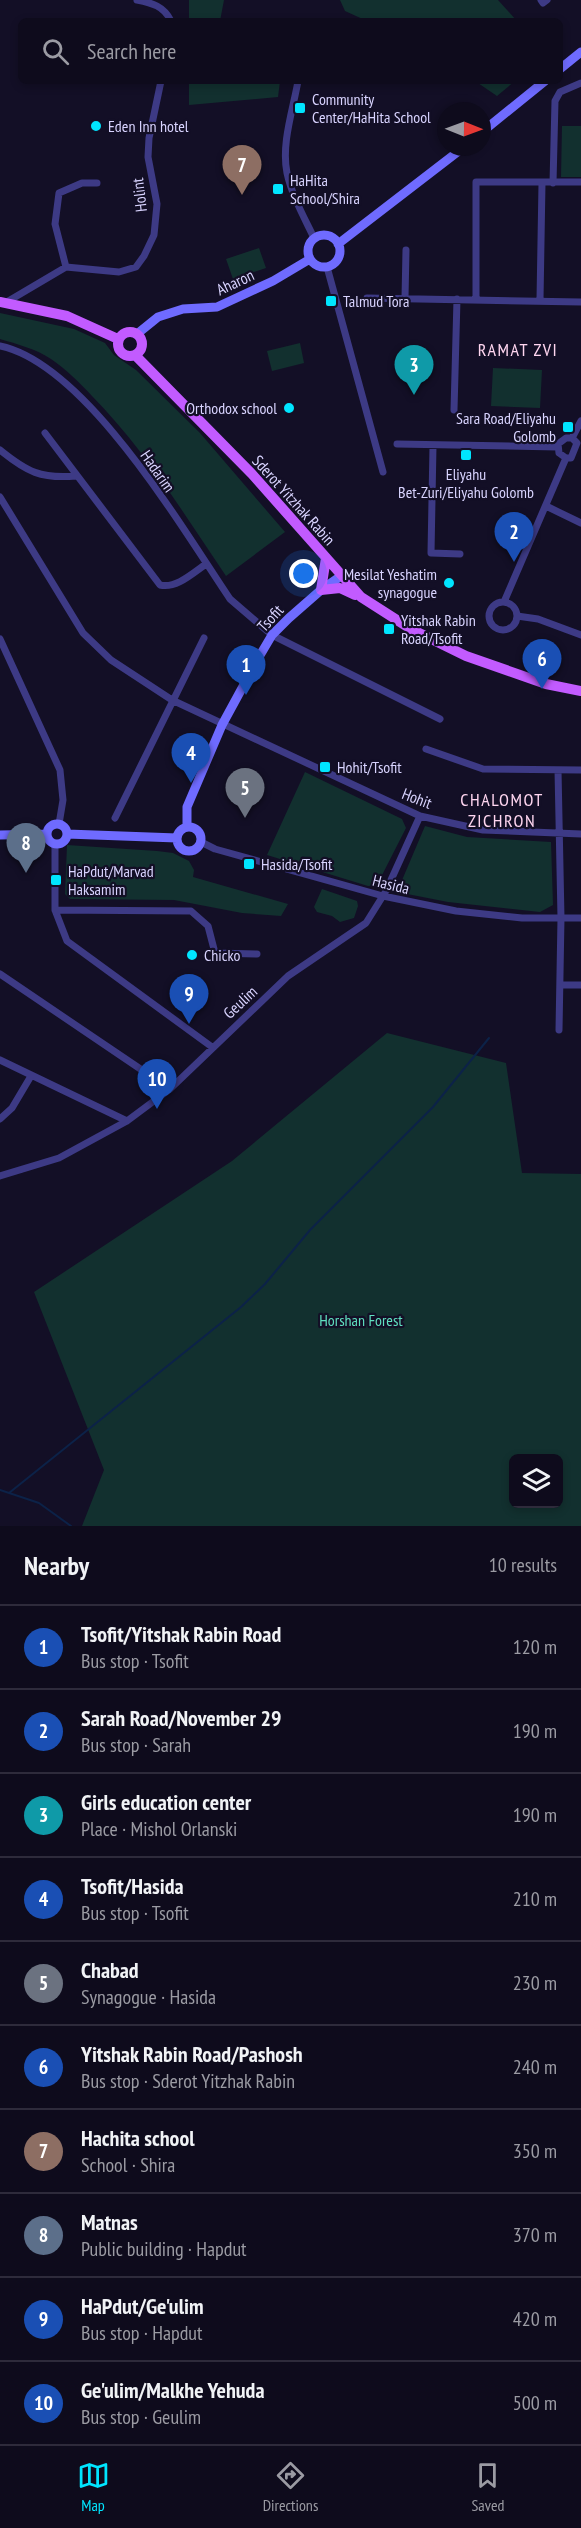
<!DOCTYPE html>
<meta charset="utf-8">
<style>
body{margin:0;font-family:"PT Sans Narrow",sans-serif;background:#1c1929;color:#f1f3f6}
.controls{position:absolute;right:18px;bottom:18px;display:grid;overflow:hidden;border-radius:9px;box-shadow:0 3px 9px #0003}
.controls button{width:54px;height:54px;display:grid;place-items:center;padding:0;border:0;border-bottom:2px solid #2e2b3b;background:#0e0b1c;color:#f1f3f6;font:30px sans-serif}
.compass{position:absolute;left:437px;top:102px;width:54px;height:54px;border-radius:50%;background:#0e0b1c;box-shadow:0 3px 9px #0003;rotate:91deg}
.you{position:absolute;left:304px;top:574px;width:21px;height:21px;margin:-15px;border:4px solid #fff;border-radius:50%;background:#1a73e8;box-shadow:0 0 0 9px #1a73e833}
.badge{display:grid;place-items:center;width:39px;height:39px;border-radius:50%;background:#00e5ff;color:#fff;font-size:20px;font-weight:700}
.pin{position:absolute;translate:-50% -50px;filter:drop-shadow(0 2px 3px #0008)}
.pin::after{content:'';position:absolute;top:32px;width:21px;height:18px;background:inherit;clip-path:polygon(0 0,100% 0,50% 100%)}
.list{margin:0;padding:0;list-style:none}
h2{display:flex;justify-content:space-between;align-items:center;height:78px;margin:0;padding:0 24px;font-size:26px}
h2 small{font-size:20px;font-weight:400;color:#9b9ba3}
.list li{display:grid;grid-template-columns:39px 1fr auto;gap:18px;align-items:center;box-sizing:border-box;height:84px;padding:0 24px;border-top:2px solid #2e2b3b}
.list b{display:block;font-size:22px;white-space:nowrap}
.list p{margin:0;font-size:20px;white-space:nowrap;color:#9b9ba3}
.list em{font-size:20px;font-style:normal;color:#9b9ba3}
.icon{flex:none;width:33px;height:33px;fill:none;stroke:currentColor;stroke-width:2;stroke-linecap:round;stroke-linejoin:round}
.map{position:relative;flex:none;width:581px;height:1526px;overflow:hidden}
.search{position:absolute;background:#0e0b1c;box-shadow:0 3px 9px #0003;left:18px;right:18px;top:18px;height:66px;display:flex;align-items:center;gap:15px;box-sizing:border-box;padding:0 21px;border-radius:9px;color:#9b9ba3;font-size:22px}
.sheet{height:918px;background:#0e0b1c}
nav{display:flex;justify-content:space-around;align-items:center;box-sizing:border-box;height:84px;border-top:2px solid #2e2b3b;background:#0e0b1c;font-size:16px;color:#9b9ba3}
nav a{display:grid;justify-items:center;gap:3px}
nav .on{color:#00e5ff}
.map>svg:first-child{display:block}
.green{fill:#12302f;fill-rule:evenodd}
.lines{fill:none;stroke-linecap:round;stroke-linejoin:round}
.stream{stroke:#0c2248;stroke-width:2}
.street{stroke:#3d3a85;stroke-width:7}
.secondary{stroke:#6f6bff;stroke-width:9}
.primary{stroke:#c25bff;stroke-width:10}
.poi-dot{fill:#00e5ff;stroke:#130f26;stroke-width:2}
.labels{text-anchor:middle;dominant-baseline:central;stroke-width:4.5;stroke-linejoin:round;paint-order:stroke}
.poi-label{font-size:16px;fill:#d9d4ff;stroke:#130f26;text-anchor:start}
.street-label{font-size:16px;fill:#d9d4ff;stroke:#130f26}
.park-label{font-size:16px;fill:#5fe0c0;stroke:#130f26}
.neighbourhood-label{font-size:18px;letter-spacing:1.5px;fill:#ffd6f0;stroke:#130f26}
</style>
<div class="map">
<svg width="581" height="1526" viewBox="0 0 581 1526">
<rect width="100%" height="100%" fill="#130f26"/>
<path class="green" d="M 189,0 L 224,0 L 220,21 L 189,21 Z
M 340,0 L 498,0 L 517,21 L 367,21 L 345,11 Z
M 189,81 L 280,81 L 278,97 L 189,105 Z
M 475,81 L 515,81 L 497,96 Z
M 562,126 L 581,126 L 581,177 L 561,177 Z
M 259,248 L 266,268 L 233,279 L 226,259 Z
M 0,313 L 74,329 L 105,343 L 114,355 L 136,370 L 200,433 L 285,532 L 226,576 C 184,514 145,450 92,396 C 80,383 66,369 51,359 C 36,349 17,344 0,339 Z
M 300,343 L 304,363 L 272,371 L 267,351 Z
M 493,368 L 542,370 L 540,408 L 491,406 Z
M 305,772 L 402,819 L 406,828 L 377,885 L 368,886 L 267,855 Z
M 425,826 L 467,837 L 551,842 L 553,905 L 540,912 L 448,902 L 397,892 Z
M 67,845 L 157,851 L 173,853 L 189,861 L 194,870 L 193,877 L 288,904 L 281,916 L 242,913 L 174,900 L 70,899 L 65,894 Z
M 322,889 L 357,901 L 358,906 L 354,918 L 340,922 L 332,916 L 317,912 L 314,907 Z
M 387,1033 L 506,1063 L 522,1173 L 581,1174 L 581,1526 L 82,1526 L 104,1470 L 34,1292 L 232,1161 ZM 514,1458 L 558,1458 L 558,1504 L 514,1504 Z"/>
<g class="lines">
<path class="stream" d="M 0,1490 L 39,1503 L 71,1526
M 9,1493 L 241,1307 L 265,1284 L 310,1230 L 433,1107 L 489,1038"/>
<path class="street" d="M 137,0 C 152,3 164,6 171,21
M 541,0 L 543,3 L 547,0
M 298,81 C 293,110 281,144 287,173 C 292,196 304,217 314,238
M 553,183 L 555,101 L 560,92 L 581,83
M 66,267 L 55,224 L 59,193 L 82,183 L 97,183
M 327,267 L 383,472
M 367,298 L 581,302
M 405,298 L 406,250
M 476,299 L 476,182 L 581,182
M 540,300 L 542,183
M 5,303 L 66,267 L 119,272 L 136,267 L 144,256 L 154,235 L 157,204 L 148,157 L 149,138 L 161,81
M 0,346 C 86,364 182,528 230,599 L 272,635 L 440,719
M 454,410 L 457,299
M 45,433 L 160,585 C 176,589 193,573 206,564
M 572,438 L 581,421
M 397,444 L 557,447
M 433,446 L 431,553 L 460,554
M 0,450 C 27,472 41,479 76,476
M 566,458 L 559,453 L 558,444 L 566,438 L 572,438
M 566,458 L 571,458 L 577,443 L 572,438
M 0,497 L 83,633 L 111,660 L 172,700 L 420,816 L 483,830 L 581,834
M 546,506 L 581,523
M 504,602 L 566,458
M489 616a14 14 0 1 1 28 0a14 14 0 1 1-28 0Z
M 517,616 L 538,619 L 581,635
M 0,639 L 60,770 L 63,800 L 59,824
M 426,749 L 483,769 L 581,770
M 558,770 L 561,918 L 559,1030
M 115,818 L 204,638
M 201,842 L 215,849 L 383,896 L 456,911 L 522,918 L 581,918
M 55,845 L 55,910 L 67,941 L 212,1047
M 55,910 L 191,911 L 208,926 L 215,953 L 257,954
M 0,974 L 170,1089
M 560,985 L 581,985
M 0,1060 L 127,1121
M 0,1119 L 12,1108 L 31,1076
M 0,1176 L 59,1158 L 127,1121 L 170,1089 L 288,976 L 366,923 L 386,891 L 420,816"/>
<path class="secondary" d="M 560,69 L 581,52
M 482,132 L 545,81
M308 251a16 16 0 1 1 32 0a16 16 0 1 1-32 0Z
M 338,244 L 464,147
M 137,334 L 158,317 L 183,309 L 217,307 L 273,281 L 310,259
M47 834a10 10 0 1 1 20 0a10 10 0 1 1-20 0Z
M 187,827 L 187,807 L 222,725 L 259,657 L 272,635 L 289,618 L 321,590 L 341,576
M177 839a12 12 0 1 1 24 0a12 12 0 1 1-24 0Z
M 67,834 L 177,838
M 0,835 L 47,834"/>
<path class="primary" d="M 0,302 L 67,316 L 118,339
M118 344a12 12 0 1 1 24 0a12 12 0 1 1-24 0Z
M 135,355 L 252,474 L 361,597 L 411,629 L 466,656 L 546,684 L 581,691
M 326,558 L 321,590 L 340,588 L 355,595"/>
</g>
<g class="poi-dot">
<rect x="294" y="102" width="12" height="12" rx="3"/>
<circle cx="96" cy="126" r="6"/>
<rect x="272" y="183" width="12" height="12" rx="3"/>
<rect x="325" y="295" width="12" height="12" rx="3"/>
<circle cx="289" cy="408" r="6"/>
<rect x="562" y="421" width="12" height="12" rx="3"/>
<rect x="460" y="449" width="12" height="12" rx="3"/>
<circle cx="449" cy="583" r="6"/>
<rect x="383" y="623" width="12" height="12" rx="3"/>
<rect x="319" y="761" width="12" height="12" rx="3"/>
<rect x="243" y="858" width="12" height="12" rx="3"/>
<rect x="50" y="874" width="12" height="12" rx="3"/>
<circle cx="192" cy="955" r="6"/>
</g>
<g class="labels">
<g class="poi-label">
<text x="312" y="99">Community<tspan x="312" dy="18">Center/HaHita School</tspan></text>
<text x="108" y="126">Eden Inn hotel</text>
<text x="290" y="180">HaHita<tspan x="290" dy="18">School/Shira</tspan></text>
<text x="343" y="301">Talmud Tora</text>
<text x="277" y="408" text-anchor="end">Orthodox school</text>
<text x="556" y="418" text-anchor="end">Sara Road/Eliyahu<tspan x="556" dy="18">Golomb</tspan></text>
<text x="466" y="474" text-anchor="middle">Eliyahu<tspan x="466" dy="18">Bet-Zuri/Eliyahu Golomb</tspan></text>
<text x="437" y="574" text-anchor="end">Mesilat Yeshatim<tspan x="437" dy="18">synagogue</tspan></text>
<text x="401" y="620">Yitshak Rabin<tspan x="401" dy="18">Road/Tsofit</tspan></text>
<text x="337" y="767">Hohit/Tsofit</text>
<text x="261" y="864">Hasida/Tsofit</text>
<text x="68" y="871">HaPdut/Marvad<tspan x="68" dy="18">Haksamim</tspan></text>
<text x="204" y="955">Chicko</text>
</g>
<g class="street-label">
<text transform="translate(139 195) rotate(-97)">Holint</text>
<text transform="translate(235 282) rotate(-25)">Aharon</text>
<text transform="translate(158 471) rotate(55)">Hadarim</text>
<text transform="translate(294 500) rotate(48)">Sderot Yitzhak Rabin</text>
<text transform="translate(270 618) rotate(-48)">Tsofit</text>
<text transform="translate(417 798) rotate(21)">Hohit</text>
<text transform="translate(391 884) rotate(14)">Hasida</text>
<text transform="translate(240 1002) rotate(-43)">Geulim</text>
</g>
<g class="park-label">
<text x="361" y="1320">Horshan Forest</text>
</g>
<g class="neighbourhood-label">
<text x="518" y="349">RAMAT ZVI</text>
<text x="502" y="799">CHALOMOT<tspan x="502" dy="21">ZICHRON</tspan></text>
</g>
</g>
</svg>
<div class="controls">
<button><svg class="icon" aria-label="layers" viewBox="0 0 24 24"><path d="M12 4l9 5-9 5-9-5zM3 14l9 5 9-5"/></svg></button>
</div>
<svg class="compass" viewBox="-18 -18 36 36"><path d="M0-13l5 13h-10z" fill="#e53935"/><path d="M0 13l5-13h-10z" fill="#9b9ba3"/></svg>
<div class="you"></div>
<div class="pin badge" style="left:246px;top:695px;background:#1a4fb4">1</div>
<div class="pin badge" style="left:514px;top:562px;background:#1a4fb4">2</div>
<div class="pin badge" style="left:414px;top:395px;background:#0f9aa8">3</div>
<div class="pin badge" style="left:191px;top:783px;background:#1a4fb4">4</div>
<div class="pin badge" style="left:245px;top:818px;background:#6b7280">5</div>
<div class="pin badge" style="left:542px;top:689px;background:#1a4fb4">6</div>
<div class="pin badge" style="left:242px;top:195px;background:#8d6e63">7</div>
<div class="pin badge" style="left:26px;top:873px;background:#5c6f8a">8</div>
<div class="pin badge" style="left:189px;top:1024px;background:#1a4fb4">9</div>
<div class="pin badge" style="left:157px;top:1109px;background:#1a4fb4">10</div>
<div class="search"><svg class="icon" aria-label="search" viewBox="0 0 24 24"><circle cx="10" cy="10" r="6"/><path d="M15 15l6 6"/></svg>Search here</div>
</div>
<section class="sheet">
<h2>Nearby<small>10 results</small></h2>
<ul class="list">
<li><span class="badge" style="background:#1a4fb4">1</span><div><b>Tsofit/Yitshak Rabin Road</b><p>Bus stop · Tsofit</p></div><em>120 m</em></li>
<li><span class="badge" style="background:#1a4fb4">2</span><div><b>Sarah Road/November 29</b><p>Bus stop · Sarah</p></div><em>190 m</em></li>
<li><span class="badge" style="background:#0f9aa8">3</span><div><b>Girls education center</b><p>Place · Mishol Orlanski</p></div><em>190 m</em></li>
<li><span class="badge" style="background:#1a4fb4">4</span><div><b>Tsofit/Hasida</b><p>Bus stop · Tsofit</p></div><em>210 m</em></li>
<li><span class="badge" style="background:#6b7280">5</span><div><b>Chabad</b><p>Synagogue · Hasida</p></div><em>230 m</em></li>
<li><span class="badge" style="background:#1a4fb4">6</span><div><b>Yitshak Rabin Road/Pashosh</b><p>Bus stop · Sderot Yitzhak Rabin</p></div><em>240 m</em></li>
<li><span class="badge" style="background:#8d6e63">7</span><div><b>Hachita school</b><p>School · Shira</p></div><em>350 m</em></li>
<li><span class="badge" style="background:#5c6f8a">8</span><div><b>Matnas</b><p>Public building · Hapdut</p></div><em>370 m</em></li>
<li><span class="badge" style="background:#1a4fb4">9</span><div><b>HaPdut/Ge'ulim</b><p>Bus stop · Hapdut</p></div><em>420 m</em></li>
<li><span class="badge" style="background:#1a4fb4">10</span><div><b>Ge'ulim/Malkhe Yehuda</b><p>Bus stop · Geulim</p></div><em>500 m</em></li>
</ul>
</section>
<nav>
<a class="on"><svg class="icon" aria-label="map" viewBox="0 0 24 24"><path d="M3 6l6-2 6 2 6-2v14l-6 2-6-2-6 2zM9 4v14M15 6v14"/></svg>Map</a>
<a><svg class="icon" aria-label="directions" viewBox="0 0 24 24"><path d="M12 3l9 9-9 9-9-9zM9 14v-3h6M13 9l2 2-2 2"/></svg>Directions</a>
<a><svg class="icon" aria-label="saved" viewBox="0 0 24 24"><path d="M7 4h10v16l-5-4-5 4z"/></svg>Saved</a>
</nav>
